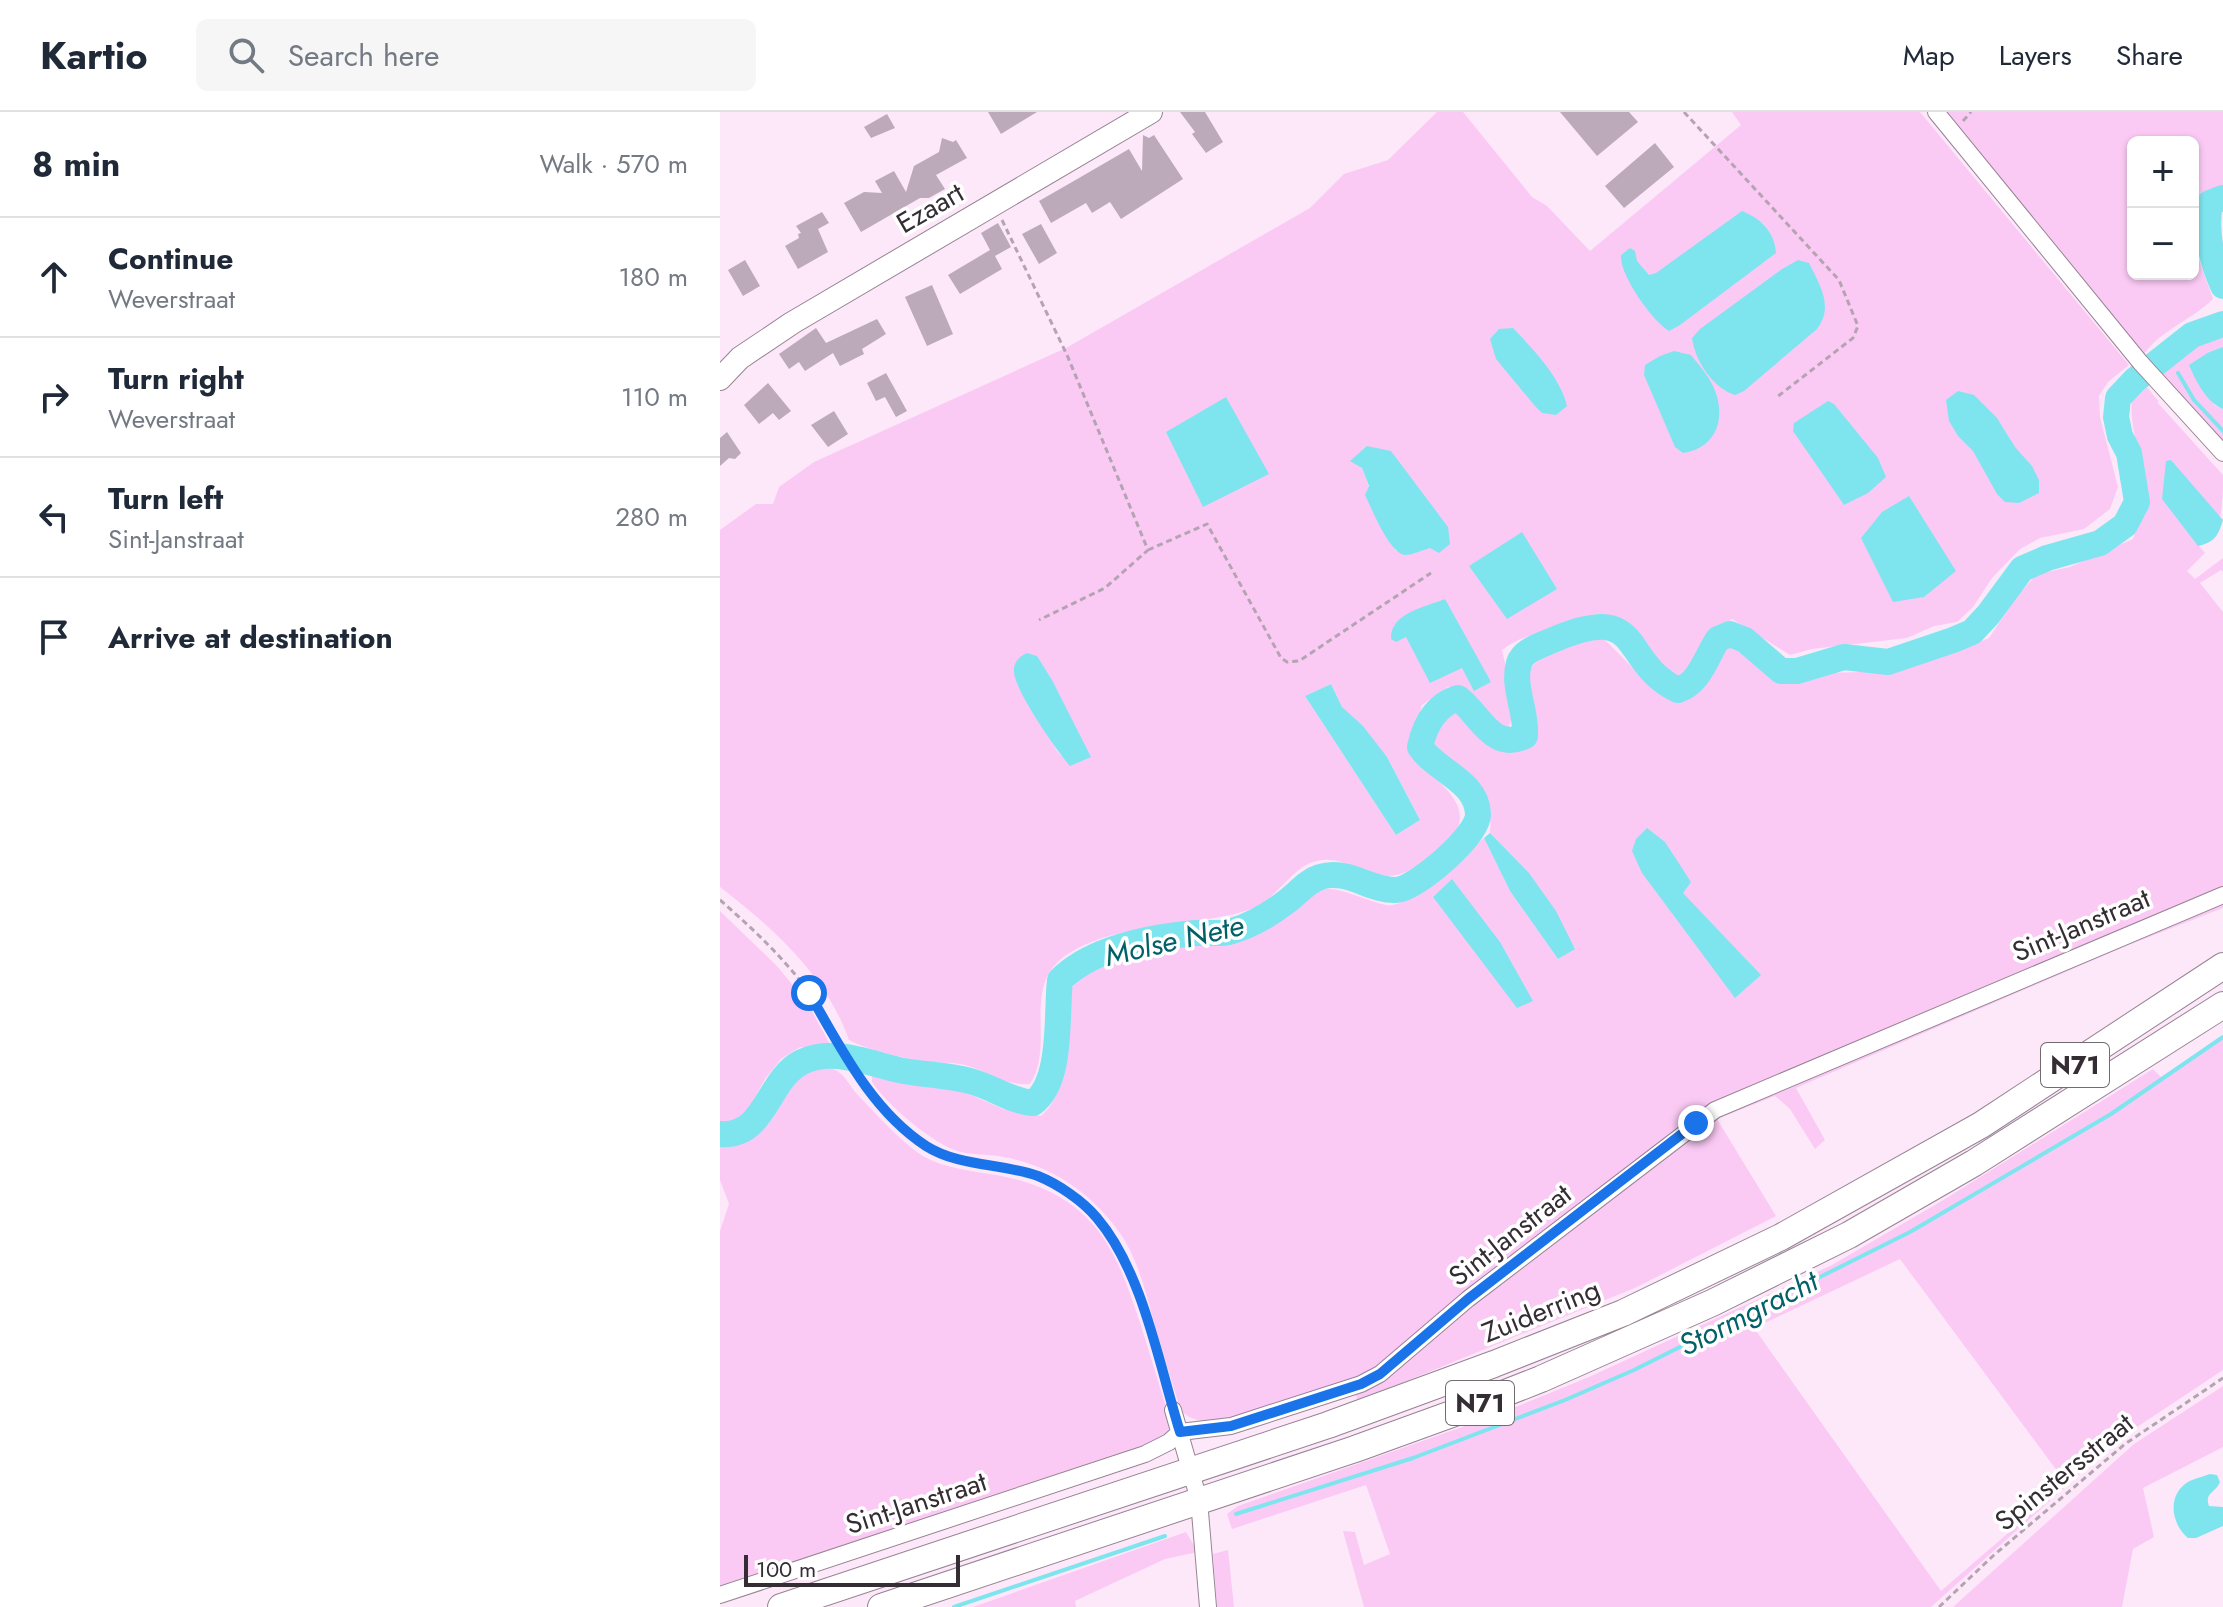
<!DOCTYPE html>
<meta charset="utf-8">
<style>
body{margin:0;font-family:Jost,sans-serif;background:#f6f6f7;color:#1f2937}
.controls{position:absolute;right:24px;top:24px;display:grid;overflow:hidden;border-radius:12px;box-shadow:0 2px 6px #0004}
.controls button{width:72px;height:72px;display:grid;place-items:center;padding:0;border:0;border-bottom:2px solid #e0e1e3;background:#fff;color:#1f2937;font:40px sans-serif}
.scale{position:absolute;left:24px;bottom:20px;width:216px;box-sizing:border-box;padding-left:8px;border:4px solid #352d34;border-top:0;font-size:22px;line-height:28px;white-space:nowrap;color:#352d34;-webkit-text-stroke:6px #fff;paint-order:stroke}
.stop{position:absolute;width:24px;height:24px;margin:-18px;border:6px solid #1a73e8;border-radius:50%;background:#fff}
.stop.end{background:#1a73e8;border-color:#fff;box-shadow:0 2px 8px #0008}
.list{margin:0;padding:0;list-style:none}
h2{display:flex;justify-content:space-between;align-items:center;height:104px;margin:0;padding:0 32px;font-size:34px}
h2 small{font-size:26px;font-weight:400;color:#747a83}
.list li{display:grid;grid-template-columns:52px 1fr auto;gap:24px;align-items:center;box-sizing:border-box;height:120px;padding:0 32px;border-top:2px solid #e0e1e3}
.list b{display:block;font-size:30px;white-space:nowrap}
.list p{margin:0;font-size:26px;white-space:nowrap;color:#747a83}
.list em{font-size:26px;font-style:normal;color:#747a83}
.icon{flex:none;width:44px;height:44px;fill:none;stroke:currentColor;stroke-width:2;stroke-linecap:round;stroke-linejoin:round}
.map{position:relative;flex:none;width:1503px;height:1495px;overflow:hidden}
header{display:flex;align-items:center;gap:48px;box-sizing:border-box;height:112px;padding:0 40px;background:#fff;border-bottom:2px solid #e0e1e3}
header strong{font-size:38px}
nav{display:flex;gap:44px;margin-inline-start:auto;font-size:28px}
.search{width:560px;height:72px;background:#f6f6f7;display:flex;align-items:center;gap:20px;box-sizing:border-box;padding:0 28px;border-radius:12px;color:#747a83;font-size:30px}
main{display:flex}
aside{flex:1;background:#fff}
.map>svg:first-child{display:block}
.green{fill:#facaf4;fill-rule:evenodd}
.water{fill:#7ee5ee}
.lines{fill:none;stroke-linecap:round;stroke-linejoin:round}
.stream{stroke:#7ee5ee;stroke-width:4}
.river{stroke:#7ee5ee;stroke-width:26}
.building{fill:#bca9ba}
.minor-casing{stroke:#968393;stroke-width:18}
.secondary-casing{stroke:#968393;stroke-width:24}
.trunk-casing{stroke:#968393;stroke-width:28}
.path{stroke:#b4a4b2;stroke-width:3;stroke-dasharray:6 4;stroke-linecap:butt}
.minor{stroke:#fff;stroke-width:16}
.secondary{stroke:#fff;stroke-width:22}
.trunk{stroke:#fff;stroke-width:26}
.route{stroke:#1a73e8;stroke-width:10}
.labels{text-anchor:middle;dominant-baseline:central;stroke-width:7;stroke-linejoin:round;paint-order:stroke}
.shield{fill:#fff;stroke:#726c71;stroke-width:2}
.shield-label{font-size:26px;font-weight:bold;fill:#352d34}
.street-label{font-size:28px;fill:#352d34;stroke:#fff}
.water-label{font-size:30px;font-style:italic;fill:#026168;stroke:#fff}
</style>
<header>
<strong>Kartio</strong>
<div class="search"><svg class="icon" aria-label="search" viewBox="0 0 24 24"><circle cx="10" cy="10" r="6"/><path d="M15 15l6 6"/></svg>Search here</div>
<nav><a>Map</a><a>Layers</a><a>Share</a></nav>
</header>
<main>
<aside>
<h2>8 min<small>Walk · 570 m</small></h2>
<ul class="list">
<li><svg class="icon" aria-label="ahead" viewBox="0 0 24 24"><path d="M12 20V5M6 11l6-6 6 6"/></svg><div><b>Continue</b><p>Weverstraat</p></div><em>180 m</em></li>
<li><svg class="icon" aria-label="right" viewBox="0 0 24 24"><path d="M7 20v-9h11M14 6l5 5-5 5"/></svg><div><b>Turn right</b><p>Weverstraat</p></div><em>110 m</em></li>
<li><svg class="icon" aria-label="left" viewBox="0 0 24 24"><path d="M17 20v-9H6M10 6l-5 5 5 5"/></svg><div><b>Turn left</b><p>Sint-Janstraat</p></div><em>280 m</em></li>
<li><svg class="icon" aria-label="arrive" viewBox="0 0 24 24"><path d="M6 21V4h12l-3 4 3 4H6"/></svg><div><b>Arrive at destination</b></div></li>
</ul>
</aside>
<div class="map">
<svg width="1503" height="1495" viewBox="0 0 1503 1495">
<rect width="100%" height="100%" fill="#fde8fa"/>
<path class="green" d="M 717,0 L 743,0 L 812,85 L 827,94 L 870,139 L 1021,13 L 1012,0 L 1200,0 L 1409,253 L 1388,270 L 1379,284 L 1380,305 L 1398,375 L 1390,397 L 1364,417 L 1320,426 L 1300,437 L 1272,466 L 1253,495 L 1237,510 L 1214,514 L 1187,526 L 1092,537 L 1070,543 L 1012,507 L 1003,513 L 973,557 L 956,570 L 949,568 C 933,544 911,503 879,502 C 864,502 847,511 832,516 C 814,523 796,526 782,538 C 787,562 800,596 787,618 C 761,612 758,580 728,575 L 702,593 L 699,606 L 692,617 L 690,643 C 720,673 770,700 716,740 C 701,751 686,764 668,764 C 645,763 626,746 603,748 C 572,750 558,789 529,798 C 472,816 390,809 341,847 C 303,878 335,934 310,972 C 285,974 268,959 245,953 C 233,950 219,951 207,950 C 181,945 153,940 129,928 C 106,863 53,816 0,775 L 0,418 L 36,392 L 53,392 L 59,375 L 94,350 L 346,236 L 590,96 L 624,62 L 668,48 ZM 671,339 L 680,353 L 711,436 L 676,439 C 657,413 654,385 642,356 ZM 317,544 L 345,596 L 350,653 L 337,639 L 297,571 ZM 611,572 L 622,595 L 667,645 L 700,708 L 676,723 L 585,584 Z
M 1226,0 L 1503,0 L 1503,76 L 1490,81 L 1475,93 L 1478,145 L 1493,187 C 1472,208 1442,217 1424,242 ZM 1413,30 L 1473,30 L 1473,162 L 1413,162 Z
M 1503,226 L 1503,235 L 1488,240 L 1494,293 L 1503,297 L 1503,331 L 1441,263 L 1482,231 Z
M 1423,270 L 1439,290 L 1437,290 L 1503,363 C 1503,389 1503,426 1479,434 L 1485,441 L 1467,459 L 1475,467 L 1503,446 L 1503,460 L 1501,458 L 1480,471 L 1503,500 L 1503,796 L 1406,834 L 1076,976 L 1105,1028 L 1095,1037 L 1070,997 L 1055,984 L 997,1007 L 1056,1104 L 917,1175 L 638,1289 L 630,1267 L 498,1310 C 483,1309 469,1309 460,1297 C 451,1266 441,1235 432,1203 C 425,1177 417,1147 402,1124 C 372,1080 330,1052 278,1044 C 266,1042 253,1043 241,1040 C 215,1034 166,992 152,970 L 152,963 L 240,978 L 283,997 L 321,1004 C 360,973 330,887 362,863 C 386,845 436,835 466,833 C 476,832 486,834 496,832 C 519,828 545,821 563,806 C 575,797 585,779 601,777 C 623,775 645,789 666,793 C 690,798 744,742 764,726 L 790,779 L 838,847 L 855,836 L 793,746 L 770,721 C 775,657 733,670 711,627 C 743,566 740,618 769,632 C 778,637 790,637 800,638 L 811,632 L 818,620 L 807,578 L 807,559 C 826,538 856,531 883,526 L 938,581 L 963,590 C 980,575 995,561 1001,539 L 1010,533 L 1062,570 L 1072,571 L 1108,561 L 1173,559 L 1227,543 L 1269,526 L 1297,484 L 1317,462 L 1350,455 L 1413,427 C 1418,412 1425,400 1425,385 C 1427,345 1404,318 1414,274 Z
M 0,799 L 57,854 L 88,892 L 112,936 L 80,935 L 61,947 L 45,967 L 25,1004 L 9,1012 L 0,1011 Z
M 1503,924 L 1503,1258 L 1399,1327 L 1211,1495 L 644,1495 L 623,1419 L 635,1420 L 644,1453 L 670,1442 L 646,1373 L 512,1417 L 507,1402 L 518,1394 L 776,1303 L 869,1265 L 1112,1153 L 1225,1087 L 1433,957 L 1441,965 ZM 1180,1147 L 1346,1371 L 1221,1479 L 1034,1216 Z
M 105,956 C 111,956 116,957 121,962 C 127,967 131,975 136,981 C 154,1000 173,1021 193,1037 C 221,1061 267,1058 302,1069 C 381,1093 399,1146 422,1217 C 432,1248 441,1280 451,1311 L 448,1321 L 439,1330 L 0,1477 L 0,1119 L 9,1092 L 0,1068 L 0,1035 C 28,1033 48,1019 59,994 C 64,984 66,972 75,966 C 84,959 94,958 105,956 Z
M 1503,1274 L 1503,1335 L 1423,1376 L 1434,1425 L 1413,1437 L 1402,1495 L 1233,1495 L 1414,1332 Z
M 466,1420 L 478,1440 L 445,1447 L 355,1489 L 356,1495 L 253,1495 Z
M 508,1438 L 514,1495 L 497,1495 L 493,1442 Z"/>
<path class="water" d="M 1022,99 C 1040,106 1055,120 1056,141 L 960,213 L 949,219 C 932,209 899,162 901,143 L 910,136 L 915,139 L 917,149 L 929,163 L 936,161 Z
M 1078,148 L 1089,151 C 1100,173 1114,195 1097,217 L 1024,279 L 1015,283 C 993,276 975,249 972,226 L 980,217 L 1062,157 Z
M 793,216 C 813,237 841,266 847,294 L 836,303 L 822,301 L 815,294 L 776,247 L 770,227 L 779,217 Z
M 1503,235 L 1503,297 C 1486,290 1476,269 1469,253 L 1489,240 Z
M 954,239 L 971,243 C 978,252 988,263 993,274 C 1007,303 998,336 963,341 L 955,335 L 924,263 L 925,253 L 940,244 Z
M 1238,279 L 1254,283 L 1277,306 L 1295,335 L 1312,354 L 1319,368 L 1319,381 L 1299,391 L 1285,390 L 1277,382 L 1253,339 L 1238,324 L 1229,309 L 1226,288 Z
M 506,285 L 549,362 L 483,395 L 446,320 Z
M 1108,289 L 1114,292 L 1158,346 L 1166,365 L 1148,381 L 1124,393 L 1073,319 L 1074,311 Z
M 647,334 L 671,339 L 728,415 L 730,432 L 719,441 L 710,436 C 703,438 692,443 685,443 C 669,441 652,397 645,383 L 649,374 L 642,356 L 630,349 Z
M 1451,348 L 1503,408 C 1498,424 1495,430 1478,434 L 1442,387 L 1446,349 Z
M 1189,384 L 1236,459 L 1204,485 L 1173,490 L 1141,426 L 1162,400 Z
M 802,420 L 837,477 L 787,507 L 749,454 Z
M 725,487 L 771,570 L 754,579 L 742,556 L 710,571 L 686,525 L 676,530 L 671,527 C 670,501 705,495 725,487 Z
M 307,541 L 317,544 L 332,568 L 371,645 L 350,654 C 336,638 295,579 294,560 C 293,550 299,545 307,541 Z
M 611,572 L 622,595 L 643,614 L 667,645 L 700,708 L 676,723 L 585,584 Z
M 927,716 L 945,730 L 971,770 L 963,781 L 1041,863 L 1015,886 L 922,761 L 912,739 L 916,727 Z
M 770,721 L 809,761 L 836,799 L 855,837 L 838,847 L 790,779 L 764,726 Z
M 732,767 L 780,830 L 813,889 L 797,896 L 713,785 Z
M 1490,1362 L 1497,1363 L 1500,1370 C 1496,1381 1484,1380 1489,1394 L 1503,1395 L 1503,1414 L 1476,1426 L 1468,1426 C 1452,1413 1447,1386 1465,1372 C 1471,1367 1482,1365 1490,1362 Z"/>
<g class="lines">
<path class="stream" d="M 1446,244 L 1452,251
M 1458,261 L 1474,288 L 1503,319
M 516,1402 L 693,1346 L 845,1288 L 914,1258 L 1190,1120 L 1391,1002 L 1503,925
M 234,1495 L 445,1424"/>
<path class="river" d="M 1503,86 L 1490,91 C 1485,121 1491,146 1503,174
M 0,1022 C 46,1026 47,967 82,950 C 115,934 152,953 184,959 C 206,963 229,963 250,969 C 273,975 290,989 313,991 C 343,969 336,902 340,868 C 373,835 431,825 476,821 C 488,820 501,823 512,819 C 532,813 549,803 566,790 C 577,782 587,769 600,765 C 627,756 650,779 676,778 C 696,777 759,723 758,702 C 757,669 716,659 700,635 C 705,612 716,593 738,586 C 760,602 772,640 805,624 C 807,599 792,575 799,551 C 803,538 822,533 833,528 C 926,488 898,549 958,578 C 980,571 986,545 998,527 L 1010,522 L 1025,528 L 1061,559 L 1077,559 L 1124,545 L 1168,550 L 1233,528 L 1252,520 L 1268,503 L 1302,457 L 1327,446 L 1380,431 L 1405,413 L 1417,390 L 1409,341 L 1400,324 L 1396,305 L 1398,286 L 1415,268 L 1472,223 L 1503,212"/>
</g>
<path class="building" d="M 268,0 L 317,0 L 281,22 Z
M 460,0 L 485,0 L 503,30 L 486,41 L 472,22 L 475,20 Z
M 840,0 L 909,0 L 918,10 L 877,44 Z
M 167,2 L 175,16 L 151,26 L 144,15 Z
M 423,23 L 429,26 L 434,23 L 463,67 L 401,107 L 390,90 L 372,101 L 366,91 L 331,111 L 319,89 L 359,66 L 409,37 L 422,59 Z
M 222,26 L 233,30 L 236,28 L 247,46 L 216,63 L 225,77 L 209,86 L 200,86 L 141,120 L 124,91 L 144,80 L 162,81 L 155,69 L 174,59 L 186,80 L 194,54 L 219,40 Z
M 935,31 L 954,55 L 904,96 L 885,74 Z
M 102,100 L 109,111 L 98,117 L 108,140 L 78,157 L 65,134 L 79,126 L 78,122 L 81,121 L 76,114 Z
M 278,111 L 291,135 L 275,144 L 282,157 L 240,182 L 228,163 L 270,138 L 261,121 Z
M 321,112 L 337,141 L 319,152 L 302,122 Z
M 25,148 L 40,174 L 23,184 L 8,158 Z
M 212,173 L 233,222 L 207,234 L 185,185 Z
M 157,207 L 166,222 L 142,237 L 144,242 L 120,254 L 113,241 L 85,259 L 79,250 L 69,257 L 59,242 L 96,216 L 106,231 Z
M 166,261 L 187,299 L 176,305 L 165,285 L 156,289 L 147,271 Z
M 48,271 L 71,299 L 59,308 L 53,301 L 39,312 L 24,293 Z
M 114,299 L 128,322 L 108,335 L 91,313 Z
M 7,320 L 21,341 L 15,347 L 9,346 L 0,354 L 0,326 Z"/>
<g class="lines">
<defs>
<path id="minor" d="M 1216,0 L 1420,250 L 1503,341
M 453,1298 L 479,1388 L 488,1495
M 0,1483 L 425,1342 L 449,1330 L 460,1320 L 511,1314 L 641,1272 L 660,1262 L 748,1187 L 995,998 L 1503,783"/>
<path id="secondary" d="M 0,267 L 20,246 L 72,211 L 431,0"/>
<path id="trunk" d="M 61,1495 L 608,1313 L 774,1252 L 903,1201 L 1061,1125 L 1261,1013 L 1503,854
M 161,1495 L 635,1337 L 737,1300 L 821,1267 L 992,1191 L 1129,1123 L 1254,1051 L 1503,893"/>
</defs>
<use href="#minor" class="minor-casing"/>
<use href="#secondary" class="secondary-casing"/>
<use href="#trunk" class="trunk-casing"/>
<path class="path" d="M 964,0 L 1119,168 L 1138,214 L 1133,226 L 1057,285
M 1243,9 L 1251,0
M 282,108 L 347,243 L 428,438 L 385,476 L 319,508
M 428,438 L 487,412 L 561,546 L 567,550 L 579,549 L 711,461
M 0,788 C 32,816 63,845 88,879 C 106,904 115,934 132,958 C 146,977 164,996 181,1012 C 223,1052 261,1049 314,1063 C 323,1066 332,1072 340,1077 C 413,1119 427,1212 449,1286
M 1219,1495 L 1274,1443 L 1405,1332 L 1503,1266"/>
<use href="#minor" class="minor"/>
<use href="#secondary" class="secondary"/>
<use href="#trunk" class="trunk"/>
</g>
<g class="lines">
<path class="route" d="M 89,881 C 121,936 151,998 206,1034 C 239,1055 282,1051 318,1064 C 338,1072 363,1089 377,1106 C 423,1160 439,1253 460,1320 L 511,1314 L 641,1272 L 660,1262 L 748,1187 L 976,1011"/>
</g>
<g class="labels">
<g class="shield">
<rect x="1321" y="931" width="68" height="44" rx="6"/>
<rect x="726" y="1269" width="68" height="44" rx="6"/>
</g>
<g class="shield-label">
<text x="1355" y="953">N71</text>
<text x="760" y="1291">N71</text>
</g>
<g class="street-label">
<text transform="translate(210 96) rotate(-30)">Ezaart</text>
<text transform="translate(1361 813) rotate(-23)">Sint-Janstraat</text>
<text transform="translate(790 1123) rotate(-38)">Sint-Janstraat</text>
<text transform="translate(821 1199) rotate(-22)">Zuiderring</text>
<text transform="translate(1344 1360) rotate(-39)">Spinstersstraat</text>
<text transform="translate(196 1391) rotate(-18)">Sint-Janstraat</text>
</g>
<g class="water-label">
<text transform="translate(454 828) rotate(-13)">Molse Nete</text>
<text transform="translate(1028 1201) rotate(-27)">Stormgracht</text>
</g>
</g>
</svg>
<div class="controls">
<button>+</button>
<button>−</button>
</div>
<div class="scale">100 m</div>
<div class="stop" style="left:89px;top:881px"></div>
<div class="stop end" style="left:976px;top:1011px"></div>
</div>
</main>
